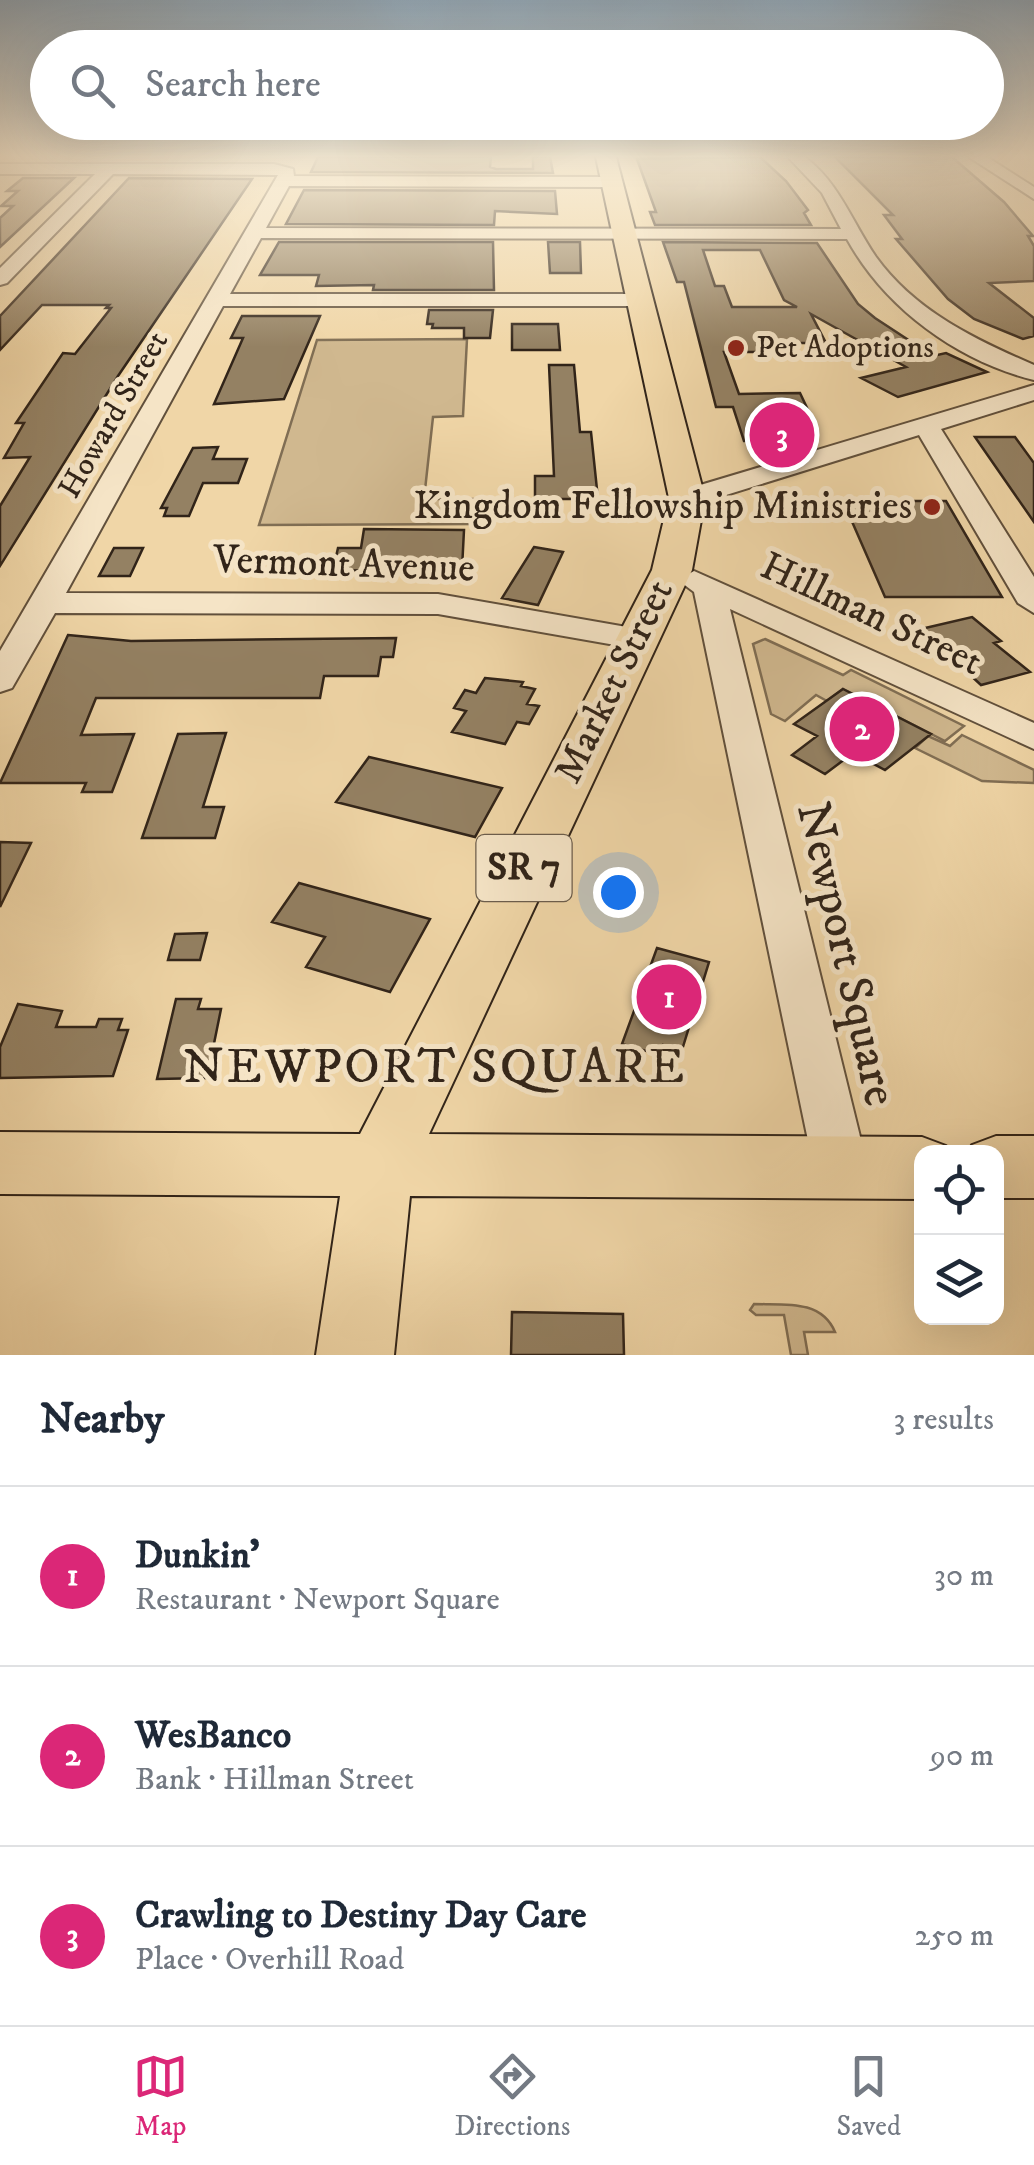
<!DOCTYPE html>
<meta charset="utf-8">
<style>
body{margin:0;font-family:"IM FELL DW Pica",serif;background:#f2f2f3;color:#1f2937}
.controls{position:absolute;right:30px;bottom:30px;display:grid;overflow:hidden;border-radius:20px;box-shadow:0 10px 40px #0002}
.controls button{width:90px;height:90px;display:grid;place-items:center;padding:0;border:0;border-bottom:2px solid #e0e1e3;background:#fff;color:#1f2937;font:50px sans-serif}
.you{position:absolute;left:618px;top:892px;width:35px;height:35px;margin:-25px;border:8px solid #fff;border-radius:50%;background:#1a73e8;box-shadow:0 0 0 15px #1a73e833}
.badge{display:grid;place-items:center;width:65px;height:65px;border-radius:50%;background:#db2777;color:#fff;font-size:32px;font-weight:700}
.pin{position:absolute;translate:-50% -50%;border:5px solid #fff;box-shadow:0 2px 10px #0006}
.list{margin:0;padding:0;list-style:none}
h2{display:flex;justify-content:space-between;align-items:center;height:130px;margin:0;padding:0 40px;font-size:42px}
h2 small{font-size:32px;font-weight:400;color:#747a83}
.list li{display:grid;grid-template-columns:65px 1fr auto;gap:30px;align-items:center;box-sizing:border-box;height:180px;padding:0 40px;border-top:2px solid #e0e1e3}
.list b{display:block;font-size:38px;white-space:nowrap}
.list p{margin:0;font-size:32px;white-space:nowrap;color:#747a83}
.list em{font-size:32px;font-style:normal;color:#747a83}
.icon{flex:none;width:55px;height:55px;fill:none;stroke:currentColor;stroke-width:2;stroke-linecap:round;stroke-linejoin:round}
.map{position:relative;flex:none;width:1034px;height:1355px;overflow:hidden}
.search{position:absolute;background:#fff;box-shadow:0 10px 40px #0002;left:30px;right:30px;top:30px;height:110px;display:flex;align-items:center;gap:25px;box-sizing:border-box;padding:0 35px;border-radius:55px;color:#747a83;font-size:38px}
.sheet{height:670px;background:#fff}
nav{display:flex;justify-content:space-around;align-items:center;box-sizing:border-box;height:140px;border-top:2px solid #e0e1e3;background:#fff;font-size:28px;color:#747a83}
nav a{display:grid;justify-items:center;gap:5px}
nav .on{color:#db2777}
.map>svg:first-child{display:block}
.green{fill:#d0b88f;stroke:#806e54;stroke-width:2.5}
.building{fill:#948163;stroke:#312419;stroke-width:2.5;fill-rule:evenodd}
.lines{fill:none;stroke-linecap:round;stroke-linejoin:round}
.minor-casing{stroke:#61503c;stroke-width:4}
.major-casing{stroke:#312419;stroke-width:4}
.minor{fill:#f5e4c6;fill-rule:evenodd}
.major{fill:#f0d6a7;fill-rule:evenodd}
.poi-dot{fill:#8f2418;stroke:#f5e4c6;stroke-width:4}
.labels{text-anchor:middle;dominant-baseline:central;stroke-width:10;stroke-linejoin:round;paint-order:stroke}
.far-poi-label{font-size:32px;fill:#312419;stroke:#f5e4c6;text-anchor:start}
.far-street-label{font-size:32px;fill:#312419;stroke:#f5e4c6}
.shield{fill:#f5e4c6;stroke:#6c5e4d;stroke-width:2.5}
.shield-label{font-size:38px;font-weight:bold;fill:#312419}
.poi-label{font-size:40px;fill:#312419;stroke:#f5e4c6;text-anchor:end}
.street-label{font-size:40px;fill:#312419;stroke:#f5e4c6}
.near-street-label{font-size:48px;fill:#312419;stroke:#f5e4c6}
.near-neighbourhood-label{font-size:50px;letter-spacing:2.5px;fill:#312419;stroke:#f5e4c6}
</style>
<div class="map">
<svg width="1034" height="1355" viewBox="0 0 1034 1355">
<rect width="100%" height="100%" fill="#f0d6a7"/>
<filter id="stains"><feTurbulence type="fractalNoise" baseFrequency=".002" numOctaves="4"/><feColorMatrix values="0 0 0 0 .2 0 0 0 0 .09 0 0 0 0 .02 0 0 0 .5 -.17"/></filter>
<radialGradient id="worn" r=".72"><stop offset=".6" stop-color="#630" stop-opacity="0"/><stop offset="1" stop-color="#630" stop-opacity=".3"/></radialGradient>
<path class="green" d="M 467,339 L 463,416 L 433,417 L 424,499 L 478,499 L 478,524 L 259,525 L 317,340 Z
M 765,639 L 843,675 L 851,670 L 964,726 L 945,741 L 843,689 L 827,701 L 816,695 L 785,721 L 771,714 L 753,644 Z
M 962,735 L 1034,770 L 1034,783 L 982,781 L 915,748 L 928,736 L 950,746 Z
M 754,1304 C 784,1305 821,1299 835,1332 L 804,1332 L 808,1355 L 791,1355 L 784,1315 L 756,1315 L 750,1310 Z"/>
<path class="building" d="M 318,157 L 491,157 L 490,167 L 496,169 L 533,169 L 533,157 L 550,157 L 553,173 L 311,172 Z
M 760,157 L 786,181 L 808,210 L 804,213 L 811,225 L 655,225 L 650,212 L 656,212 L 637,159 Z
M 835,157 L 952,157 L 1004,202 L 1033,236 L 1028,236 L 1034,246 L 1034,281 L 989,283 L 1034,318 L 1034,336 L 1023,339 L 974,319 L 948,299 L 896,239 L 902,239 L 884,215 L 893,215 Z
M 23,178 L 74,178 L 0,247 L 0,218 L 13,206 L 1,206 L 18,191 L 7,191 Z
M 129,178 L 252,179 L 118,376 L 0,566 L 0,506 L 30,457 L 4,458 L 24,423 L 16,423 L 63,353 L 75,354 L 111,308 L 106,308 L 109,305 L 42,305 L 0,350 L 0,316 Z
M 304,190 L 555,191 L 557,214 L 495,211 L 494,225 L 286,224 Z
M 279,242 L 493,242 L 494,290 L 373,290 L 374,285 L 316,286 L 319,275 L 260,275 Z
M 548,242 L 580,242 L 581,273 L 550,273 Z
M 663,242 L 817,243 L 858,304 L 875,318 L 933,356 L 946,353 L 987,372 L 898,397 L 861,378 L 906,367 L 811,314 L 826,343 L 772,343 L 777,352 L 724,352 L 739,394 L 800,393 L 816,427 L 793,427 L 799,441 L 744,441 L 733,407 L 716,407 L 684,282 L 677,282 ZM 703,250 L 760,250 L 784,300 L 797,307 L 732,307 L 724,286 L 715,286 Z
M 429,310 L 493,310 L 490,338 L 464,338 L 464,328 L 432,328 L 433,324 L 427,324 Z
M 242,316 L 320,316 L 284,399 L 214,404 L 243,338 L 231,338 Z
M 512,324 L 558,324 L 560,350 L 512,350 Z
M 549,365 L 574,365 L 580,432 L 591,432 L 598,499 L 535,499 L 535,476 L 554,476 Z
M 975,437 L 1015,437 L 1034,463 L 1034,522 Z
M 218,447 L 213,459 L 247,459 L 238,483 L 203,483 L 189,516 L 164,516 L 167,508 L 161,508 L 193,448 Z
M 843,501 L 946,501 L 1002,597 L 885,597 Z
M 364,529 L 464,530 L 462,569 L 444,569 L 444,572 L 333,570 L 338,548 L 361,548 Z
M 534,547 L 563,552 L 538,605 L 502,598 Z
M 114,548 L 143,548 L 130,576 L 99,576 Z
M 972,617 L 1001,641 L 994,643 L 1030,672 L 981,685 L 921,629 Z
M 68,635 L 131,641 L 396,638 L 393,657 L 381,657 L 378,676 L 324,676 L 320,698 L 96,698 L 81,735 L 134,734 L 112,792 L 82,792 L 86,783 L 0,783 Z
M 485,678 L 523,682 L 521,686 L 535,689 L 527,704 L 539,706 L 529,724 L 517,722 L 505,744 L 452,732 L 466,711 L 454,708 L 465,690 L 476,693 Z
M 843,689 L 931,734 L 885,770 L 853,753 L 825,774 L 792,755 L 817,736 L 794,724 Z
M 226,733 L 203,807 L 224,807 L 215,838 L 142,838 L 178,734 Z
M 369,757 L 502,788 L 475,837 L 336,802 Z
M 0,842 L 31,843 L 0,907 Z
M 299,883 L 430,919 L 390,992 L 306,967 L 325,937 L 272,922 Z
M 207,933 L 200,960 L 168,960 L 175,934 Z
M 657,948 L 709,962 L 682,1050 L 663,1045 L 660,1055 L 622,1044 Z
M 176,999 L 201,999 L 198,1009 L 221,1009 L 207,1078 L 157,1079 Z
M 18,1004 L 62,1011 L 56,1027 L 96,1027 L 99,1019 L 122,1019 L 118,1030 L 128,1030 L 113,1076 L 0,1078 L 0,1047 Z
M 512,1312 L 623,1314 L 624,1355 L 511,1355 Z"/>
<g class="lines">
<defs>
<path id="minor" d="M 788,157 L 805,157 C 840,184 852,222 876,257 C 915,311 974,339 1034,365 L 1034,380 C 957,361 885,308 847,239 L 261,238 L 230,294 L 639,294 L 649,300 L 639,306 L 223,306 L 66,593 L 438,594 L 638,629 L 650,632 L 655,639 L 650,646 L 638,649 L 438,614 L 55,613 L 12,688 L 0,692 L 0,651 L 278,175 L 113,174 L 7,283 L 0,285 L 0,268 L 95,174 L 0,174 L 0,164 L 274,164 L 293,169 L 294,176 L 612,177 L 620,182 L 612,187 L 289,186 L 266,228 L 841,229 L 822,193 Z
M 969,157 L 987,157 L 1034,187 L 1034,199 Z
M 1034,385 L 1034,400 L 941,429 L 1034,577 L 1034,613 L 1018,603 L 919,435 L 697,504 L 687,506 L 673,498 L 677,492 Z
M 694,571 L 1034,723 L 1034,749 L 730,609 L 868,1169 L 860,1186 L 841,1193 L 822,1186 L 814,1169 L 694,592 L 678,580 Z"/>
<path id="major" d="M 596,157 L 616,157 L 705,498 L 692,570 L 429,1134 L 922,1137 L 946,1146 L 949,1152 L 922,1152 L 922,1199 L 410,1196 L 394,1355 L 316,1355 L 340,1196 L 0,1194 L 0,1132 L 360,1134 L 652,570 L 669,498 Z
M 996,1136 L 1034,1136 L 1034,1198 L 996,1198 L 996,1152 L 968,1152 L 972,1145 Z"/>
</defs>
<use href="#minor" class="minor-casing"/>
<use href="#major" class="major-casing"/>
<use href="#minor" class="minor"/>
<use href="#major" class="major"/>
</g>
<linearGradient id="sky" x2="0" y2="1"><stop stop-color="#91a9bb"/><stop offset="0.45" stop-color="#f8edd7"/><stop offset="1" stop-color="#f8edd7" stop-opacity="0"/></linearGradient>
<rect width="1034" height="347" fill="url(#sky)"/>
<g class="poi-dot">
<circle cx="736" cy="348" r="10"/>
<circle cx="932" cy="507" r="10"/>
</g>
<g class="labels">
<g class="far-poi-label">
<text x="756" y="348">Pet Adoptions</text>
</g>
<g class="far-street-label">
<text transform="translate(114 415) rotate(-60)">Howard Street</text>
</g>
<rect class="shield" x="476.5" y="835" width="95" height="66" rx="8"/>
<g class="shield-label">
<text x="524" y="868">SR 7</text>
</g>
<g class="poi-label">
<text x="912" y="507">Kingdom Fellowship Ministries</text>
</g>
<g class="street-label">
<text transform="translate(344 565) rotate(2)">Vermont Avenue</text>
<text transform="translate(871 615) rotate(25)">Hillman Street</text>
<text transform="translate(615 682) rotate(-64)">Market Street</text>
</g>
<g class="near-street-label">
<text transform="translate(846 954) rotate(77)">Newport Square</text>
</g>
<g class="near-neighbourhood-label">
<text x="435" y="1067">NEWPORT SQUARE</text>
</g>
</g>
<rect width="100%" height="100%" filter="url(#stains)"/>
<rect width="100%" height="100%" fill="url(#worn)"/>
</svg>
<div class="controls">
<button><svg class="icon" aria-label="locate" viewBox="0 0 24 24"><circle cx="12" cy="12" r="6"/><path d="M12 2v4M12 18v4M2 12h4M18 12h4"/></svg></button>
<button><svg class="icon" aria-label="layers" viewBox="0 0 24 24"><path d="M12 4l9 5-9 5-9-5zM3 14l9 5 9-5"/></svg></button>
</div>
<div class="you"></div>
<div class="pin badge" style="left:669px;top:997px">1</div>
<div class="pin badge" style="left:862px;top:729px">2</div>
<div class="pin badge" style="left:782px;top:435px">3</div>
<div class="search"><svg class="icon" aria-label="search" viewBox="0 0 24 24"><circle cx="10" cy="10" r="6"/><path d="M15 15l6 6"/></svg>Search here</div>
</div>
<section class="sheet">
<h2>Nearby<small>3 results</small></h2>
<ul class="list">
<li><span class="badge">1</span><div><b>Dunkin'</b><p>Restaurant · Newport Square</p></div><em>30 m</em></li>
<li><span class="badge">2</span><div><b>WesBanco</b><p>Bank · Hillman Street</p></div><em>90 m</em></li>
<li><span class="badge">3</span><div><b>Crawling to Destiny Day Care</b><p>Place · Overhill Road</p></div><em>250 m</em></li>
</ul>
</section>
<nav>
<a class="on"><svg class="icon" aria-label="map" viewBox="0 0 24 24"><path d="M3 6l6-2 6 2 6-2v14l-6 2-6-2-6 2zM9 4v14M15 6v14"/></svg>Map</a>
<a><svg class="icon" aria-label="directions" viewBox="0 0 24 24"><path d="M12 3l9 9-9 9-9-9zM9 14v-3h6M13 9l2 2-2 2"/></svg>Directions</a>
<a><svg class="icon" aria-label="saved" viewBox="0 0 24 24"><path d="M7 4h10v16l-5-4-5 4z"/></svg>Saved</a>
</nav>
